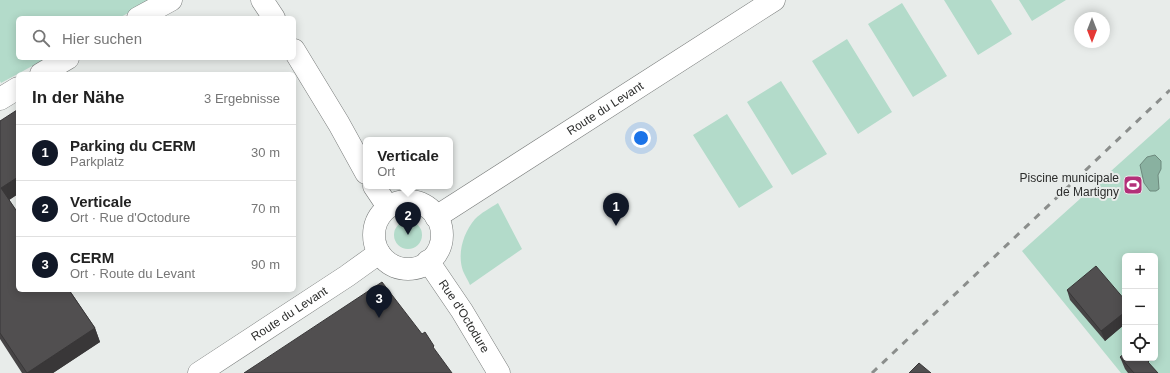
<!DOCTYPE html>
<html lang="de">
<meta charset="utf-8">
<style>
body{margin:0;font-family:Arial,sans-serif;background:#f2f2f2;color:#222}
.controls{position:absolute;right:12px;bottom:12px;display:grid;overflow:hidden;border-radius:6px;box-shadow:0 2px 10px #0003}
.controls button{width:36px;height:36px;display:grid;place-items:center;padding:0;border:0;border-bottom:1px solid #e0e0e0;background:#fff;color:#222;font:20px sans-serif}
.compass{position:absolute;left:1074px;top:12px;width:36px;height:36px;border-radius:50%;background:#fff;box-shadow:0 2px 10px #0003;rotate:180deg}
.you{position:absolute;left:641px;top:138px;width:14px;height:14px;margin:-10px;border:3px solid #fff;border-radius:50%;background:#1a73e8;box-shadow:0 0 0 6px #1a73e833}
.badge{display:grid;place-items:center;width:26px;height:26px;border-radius:50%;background:#111827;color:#fff;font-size:13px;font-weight:700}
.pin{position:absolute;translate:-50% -33px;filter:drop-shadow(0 1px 2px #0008)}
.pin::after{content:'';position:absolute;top:21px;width:14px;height:12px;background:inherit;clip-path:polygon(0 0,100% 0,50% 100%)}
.popup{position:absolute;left:363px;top:137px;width:90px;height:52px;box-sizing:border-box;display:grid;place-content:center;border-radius:6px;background:#fff;filter:drop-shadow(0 1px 3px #0005);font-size:13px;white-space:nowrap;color:#767676}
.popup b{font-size:15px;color:#222}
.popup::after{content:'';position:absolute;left:50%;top:100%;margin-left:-8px;border:8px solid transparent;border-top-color:#fff}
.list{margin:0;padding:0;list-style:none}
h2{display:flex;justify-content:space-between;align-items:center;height:52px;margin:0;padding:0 16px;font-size:17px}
h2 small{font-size:13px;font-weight:400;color:#767676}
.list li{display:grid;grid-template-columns:26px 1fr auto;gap:12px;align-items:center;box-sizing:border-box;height:56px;padding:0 16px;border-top:1px solid #e0e0e0}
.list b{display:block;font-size:15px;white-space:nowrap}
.list p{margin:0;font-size:13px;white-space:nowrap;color:#767676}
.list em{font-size:13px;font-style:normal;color:#767676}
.icon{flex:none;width:22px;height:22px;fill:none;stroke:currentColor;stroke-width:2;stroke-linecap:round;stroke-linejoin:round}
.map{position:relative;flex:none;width:1170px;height:373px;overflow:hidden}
.search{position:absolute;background:#fff;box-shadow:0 2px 10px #0003;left:16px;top:16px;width:280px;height:44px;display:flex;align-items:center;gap:10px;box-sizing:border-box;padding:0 14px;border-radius:6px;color:#767676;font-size:15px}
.panel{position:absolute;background:#fff;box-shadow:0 2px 10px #0003;left:16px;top:72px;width:280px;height:220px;border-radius:6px}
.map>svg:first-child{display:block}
.green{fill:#b3dbca;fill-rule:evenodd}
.water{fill:#89b1a0;stroke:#6d897d}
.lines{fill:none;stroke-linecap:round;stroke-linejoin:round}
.street-casing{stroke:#797c7b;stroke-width:23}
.secondary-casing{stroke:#797c7b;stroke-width:23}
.street{stroke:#fff;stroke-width:22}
.secondary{stroke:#fff;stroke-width:22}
.rail{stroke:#8b8e8c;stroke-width:3;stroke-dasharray:7 7;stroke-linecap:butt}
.wall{fill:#464445}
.shaded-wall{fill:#393738}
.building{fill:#514f50;stroke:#393738}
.labels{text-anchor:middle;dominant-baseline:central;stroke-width:4;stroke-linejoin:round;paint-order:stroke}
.street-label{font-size:12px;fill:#2c2d2c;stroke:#e8ecea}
.poi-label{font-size:12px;fill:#2c2d2c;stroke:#e8ecea;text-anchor:end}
</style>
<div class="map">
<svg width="1170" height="373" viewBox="0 0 1170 373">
<rect width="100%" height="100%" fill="#e8ecea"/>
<path class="green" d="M 0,0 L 152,0 L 119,18 L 18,18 L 18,58 L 47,58 L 1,83 L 0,81 Z
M 944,0 L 991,0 L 1012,34 L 978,55 Z
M 1019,0 L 1066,0 L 1032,21 Z
M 902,3 L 947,76 L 913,97 L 868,24 Z
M 847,39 L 892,112 L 858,134 L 812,61 Z
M 781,81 L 827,154 L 792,175 L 747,102 Z
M 727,114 L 773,187 L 739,208 L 693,135 Z
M 1170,118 L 1170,373 L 1121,373 L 1022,251 ZM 1125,256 L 1155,256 L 1155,358 L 1125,358 Z
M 498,203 L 522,249 L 470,285 C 468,280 465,276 463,271 C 457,254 463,233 475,219 C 481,213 490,208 498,203 Z
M394 235a14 14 0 1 1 28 0a14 14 0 1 1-28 0Z"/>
<path class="water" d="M 1155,155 L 1161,161 L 1161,169 L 1158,175 L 1159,189 L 1156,191 L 1150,191 L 1144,183 L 1140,165 L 1147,157 Z"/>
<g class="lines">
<defs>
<g id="street">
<path d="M 262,0 L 274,18"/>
<path d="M 138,18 L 171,0"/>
<path d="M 294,50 L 339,124 L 366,173"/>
<path d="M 41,74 L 68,58"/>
<path d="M 0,99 L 18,88"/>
<path d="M 374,186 L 388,207"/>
<path id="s1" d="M 428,261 L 462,311 L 499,373"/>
</g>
<g id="secondary">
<circle cx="408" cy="235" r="34"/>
<path id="s2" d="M 436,217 L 774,0"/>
<path id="s3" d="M 199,373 L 347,276 L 379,253"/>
</g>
</defs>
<use href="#street" class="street-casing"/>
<use href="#secondary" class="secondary-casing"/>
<use href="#street" class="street"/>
<use href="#secondary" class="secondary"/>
<path class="rail" d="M 872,373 L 1170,90"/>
</g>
<path class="wall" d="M 18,112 L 18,194 L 9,200 L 95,328 L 100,342 L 53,373 L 22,373 L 0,339 L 0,121 Z
M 1067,290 L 1125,300 L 1125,324 L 1105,341 L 1070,300 Z
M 1120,357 L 1151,366 L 1158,373 L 1128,373 L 1125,369 Z"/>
<path class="shaded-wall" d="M 18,177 L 18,194 L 6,202 L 1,188 Z
M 1125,312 L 1125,324 L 1105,341 L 1101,331 Z
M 95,328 L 100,342 L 53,373 L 27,373 Z"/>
<path class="building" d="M 17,110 L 18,112 L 18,177 L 1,188 L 18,213 L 18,290 L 69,290 L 95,328 L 27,373 L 0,333 L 0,121 Z
M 1096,266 L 1125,300 L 1125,312 L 1101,331 L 1067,290 Z
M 382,282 L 422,334 L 425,332 L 434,346 L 433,347 L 452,373 L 244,373 Z
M 1125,353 L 1125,358 L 1147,358 L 1149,361 L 1148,362 L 1158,373 L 1134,373 L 1120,357 Z
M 919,363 L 931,373 L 909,373 Z"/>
<defs>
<symbol id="stadium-square" viewBox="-11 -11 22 22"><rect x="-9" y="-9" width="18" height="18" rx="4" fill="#b33078" stroke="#e8ecea"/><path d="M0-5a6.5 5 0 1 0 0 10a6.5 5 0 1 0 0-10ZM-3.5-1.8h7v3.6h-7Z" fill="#fff"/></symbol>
</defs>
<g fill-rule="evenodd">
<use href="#stadium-square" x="1122" y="174" width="22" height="22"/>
</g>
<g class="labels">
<g class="street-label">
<text stroke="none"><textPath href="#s2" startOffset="201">Route du Levant</textPath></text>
<text stroke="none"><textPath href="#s3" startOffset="108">Route du Levant</textPath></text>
<text stroke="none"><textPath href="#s1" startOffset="66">Rue d'Octodure</textPath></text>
</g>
<g class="poi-label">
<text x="1119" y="178">Piscine municipale<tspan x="1119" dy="14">de Martigny</tspan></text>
</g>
</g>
</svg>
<div class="controls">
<button>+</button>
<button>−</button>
<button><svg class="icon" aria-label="locate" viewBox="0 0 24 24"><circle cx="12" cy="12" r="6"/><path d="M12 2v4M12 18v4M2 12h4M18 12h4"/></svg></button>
</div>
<svg class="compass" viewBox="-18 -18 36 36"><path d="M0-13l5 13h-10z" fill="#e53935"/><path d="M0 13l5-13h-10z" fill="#767676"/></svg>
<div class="you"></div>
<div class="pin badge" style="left:616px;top:226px">1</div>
<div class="pin badge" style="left:408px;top:235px">2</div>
<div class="popup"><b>Verticale</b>Ort</div>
<div class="pin badge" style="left:379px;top:318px">3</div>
<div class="search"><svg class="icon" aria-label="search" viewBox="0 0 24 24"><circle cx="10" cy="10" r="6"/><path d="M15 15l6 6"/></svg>Hier suchen</div>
<section class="panel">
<h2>In der Nähe<small>3 Ergebnisse</small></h2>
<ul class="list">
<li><span class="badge">1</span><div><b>Parking du CERM</b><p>Parkplatz</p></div><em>30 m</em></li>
<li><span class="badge">2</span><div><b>Verticale</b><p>Ort · Rue d'Octodure</p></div><em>70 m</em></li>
<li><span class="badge">3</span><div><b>CERM</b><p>Ort · Route du Levant</p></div><em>90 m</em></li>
</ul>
</section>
</div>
